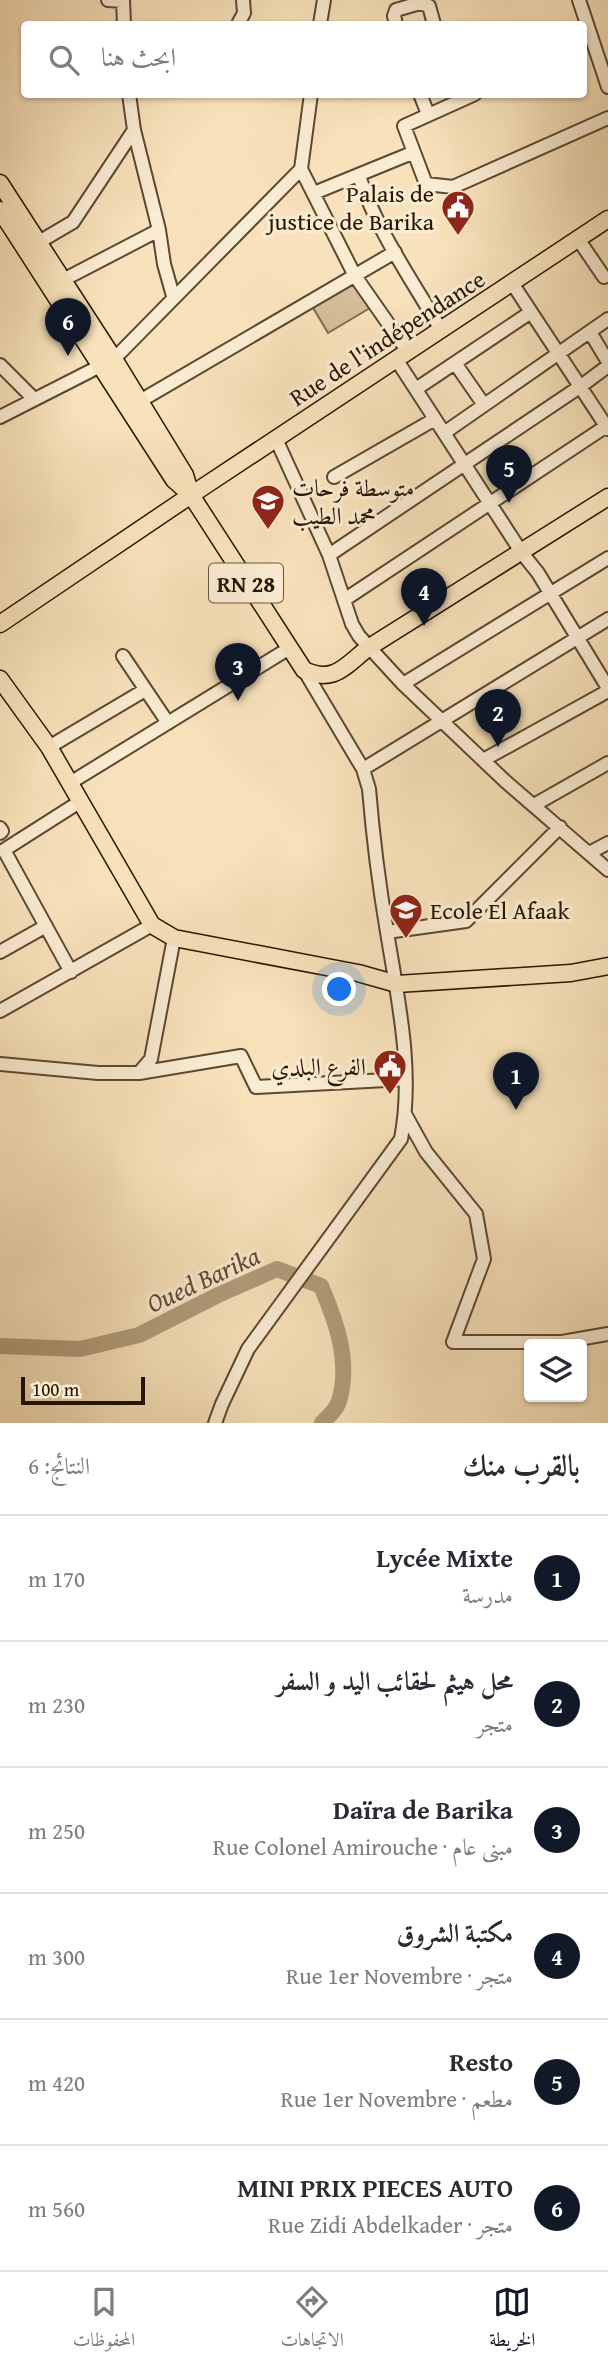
<!DOCTYPE html>
<html lang="ar">
<meta charset="utf-8">
<style>
body{margin:0;font-family:"Gentium Book Plus",Amiri,serif;background:#f2f2f3;color:#2b2b33;direction:rtl}
.controls{position:absolute;right:21px;bottom:21px;display:grid;overflow:hidden;border-radius:7px;box-shadow:0 2px 5px #0004}
.controls button{width:63px;height:63px;display:grid;place-items:center;padding:0;border:0;border-bottom:2px solid #e1e1e2;background:#fff;color:#2b2b33;font:35px sans-serif}
.scale{position:absolute;left:21px;bottom:18px;width:124px;box-sizing:border-box;padding-left:7px;border:4px solid #281500;border-top:0;font-size:19px;line-height:24px;white-space:nowrap;color:#281500;-webkit-text-stroke:5px #faecd3;paint-order:stroke}
.you{position:absolute;left:340px;top:990px;width:24px;height:24px;margin:-18px;border:5px solid #fff;border-radius:50%;background:#1a73e8;box-shadow:0 0 0 10px #1a73e833}
.badge{display:grid;place-items:center;width:46px;height:46px;border-radius:50%;background:#111827;color:#fff;font-size:23px;font-weight:700}
.pin{position:absolute;translate:-50% -58px;filter:drop-shadow(0 2px 4px #0008)}
.pin::after{content:'';position:absolute;top:37px;width:24px;height:21px;background:inherit;clip-path:polygon(0 0,100% 0,50% 100%)}
.list{margin:0;padding:0;list-style:none}
h2{display:flex;justify-content:space-between;align-items:center;height:91px;margin:0;padding:0 28px;font-size:30px}
h2 small{font-size:23px;font-weight:400;color:#7c7c81}
.list li{display:grid;grid-template-columns:46px 1fr auto;gap:21px;align-items:center;box-sizing:border-box;height:126px;padding:0 28px;border-top:2px solid #e1e1e2}
.list b{display:block;font-size:26px;white-space:nowrap}
.list p{margin:0;font-size:23px;white-space:nowrap;color:#7c7c81}
.list em{font-size:23px;font-style:normal;color:#7c7c81}
.icon{flex:none;width:38px;height:38px;fill:none;stroke:currentColor;stroke-width:2;stroke-linecap:round;stroke-linejoin:round}
.map{position:relative;flex:none;width:608px;height:1423px;overflow:hidden;direction:ltr}
.search{position:absolute;background:#fff;box-shadow:0 2px 5px #0004;left:21px;right:21px;top:21px;height:77px;display:flex;align-items:center;gap:18px;box-sizing:border-box;padding:0 24px;border-radius:7px;color:#7c7c81;font-size:26px}
.sheet{height:847px;background:#fff}
nav{display:flex;justify-content:space-around;align-items:center;box-sizing:border-box;height:98px;border-top:2px solid #e1e1e2;background:#fff;font-size:19px;color:#7c7c81}
nav a{display:grid;justify-items:center;gap:4px}
nav .on{color:#111827}
.map>svg:first-child{display:block}
.green{fill:#d5bf9b;stroke:#7e6a4e;stroke-width:2}
.lines{fill:none;stroke-linecap:round;stroke-linejoin:round}
.river{stroke:#b19c7b;stroke-width:16}
.minor-casing{stroke:#5c482f;stroke-width:16}
.major-casing{stroke:#281500;stroke-width:19}
.minor{stroke:#faecd3;stroke-width:12}
.major{stroke:#f8e2bb;stroke-width:16}
.labels{text-anchor:middle;dominant-baseline:central;stroke-width:6;stroke-linejoin:round;paint-order:stroke}
.shield{fill:#faecd3;stroke:#67563f;stroke-width:2}
.shield-label{font-size:23px;font-weight:bold;fill:#281500}
.poi-label{font-size:24px;fill:#281500;stroke:#faecd3;text-anchor:end}
.street-label{font-size:24px;fill:#281500;stroke:#faecd3}
.water-label{font-size:26px;font-style:italic;fill:#5f4b31;stroke:#faecd3}
</style>
<div class="map">
<svg width="608" height="1423" viewBox="0 0 608 1423">
<rect width="100%" height="100%" fill="#f8e2bb"/>
<filter id="stains"><feTurbulence type="fractalNoise" baseFrequency=".00286" numOctaves="4"/><feColorMatrix values="0 0 0 0 .2 0 0 0 0 .09 0 0 0 0 .02 0 0 0 .5 -.17"/></filter>
<radialGradient id="worn" r=".72"><stop offset=".6" stop-color="#630" stop-opacity="0"/><stop offset="1" stop-color="#630" stop-opacity=".3"/></radialGradient>
<path class="green" d="M 359,278 L 375,305 L 328,333 L 312,306 Z"/>
<g class="lines">
<path class="river" d="M 0,1346 L 80,1349 L 139,1335 L 218,1295 L 277,1269 L 321,1286 C 336,1321 351,1362 339,1401 C 337,1409 328,1417 322,1423"/>
<defs>
<path id="minor" d="M 108,0 L 123,1
M 123,0 L 124,24
M 579,0 L 608,87
M 238,24 L 244,13 L 243,0
M 320,24 L 324,0
M 396,24 L 394,16 L 396,10 L 420,3 L 429,6 L 434,24
M 129,94 L 134,130
M 420,94 L 428,114
M 475,94 L 404,126 L 426,184 L 453,187 L 608,118
M 301,169 L 355,276 L 408,352
M 359,176 C 377,231 412,280 441,330
M 314,193 L 412,153
M 578,239 L 604,277
M 39,242 L 73,222 L 134,130 L 159,230 L 164,264 L 173,296
M 63,280 L 159,230
M 512,283 L 608,429
M 590,332 L 608,362
M 396,359 L 522,553 L 538,573 L 608,688
M 455,363 L 484,405
M 0,365 L 34,399
M 416,389 L 531,312
M 140,401 L 395,252
M 0,417 L 114,359 L 301,169 L 311,94
M 444,433 L 608,319
M 276,439 L 329,555 L 352,624 L 359,636 L 403,684 L 505,781 L 608,870
M 334,477 L 435,419
M 329,555 L 581,386 L 608,366
M 344,600 L 608,425
M 123,656 L 168,723
M 403,684 L 608,558
M 49,747 L 145,690
M 485,759 L 608,691
M 363,769 L 608,619
M 70,783 L 288,649
M 534,805 L 608,763
M 0,828 L 2,831 L 0,833
M 589,853 L 608,843
M 387,932 L 466,921 L 560,827
M 0,952 L 46,926
M 71,972 L 4,850 L 81,801
M 0,1011 L 152,925
M 0,1064 L 98,1073 L 139,1073 L 241,1056 L 256,1087 L 405,1079
M 139,1073 L 151,1059 L 174,938
M 405,1114 L 426,1152 L 476,1214 L 484,1259 L 453,1342 L 562,1342 L 608,1334
M 215,1423 L 222,1404 L 248,1349 L 401,1139 C 414,1071 398,1000 387,932 C 379,885 373,837 369,789 L 363,769 L 304,670"/>
<path id="major" d="M 0,183 L 114,359 L 185,475 L 191,495
M 0,210 L 174,480 L 191,495 L 304,670 C 334,684 345,666 368,648 L 608,497
M 0,624 L 191,495 L 608,219
M 0,679 L 49,747 L 152,925 L 174,938 L 358,973 L 397,984 L 571,973 L 608,966"/>
</defs>
<use href="#minor" class="minor-casing"/>
<use href="#major" class="major-casing"/>
<use href="#minor" class="minor"/>
<use href="#major" class="major"/>
</g>
<defs>
<symbol id="civic-pin" viewBox="-11 -11 22 30"><path d="M0 17L-7.5 6A9.5 9.5 0 1 1 7.5 6Z" fill="#8f2418" stroke="#faecd3"/><path d="M-.6-6.5H3V-4.5H.6V-3L4-1V1h2V6H-6V1h2V-1L-.6-3ZM-1.2 2.5V6h2.4V2.5Z" fill="#fff"/></symbol>
<symbol id="school-pin" viewBox="-11 -11 22 30"><path d="M0 17L-7.5 6A9.5 9.5 0 1 1 7.5 6Z" fill="#8f2418" stroke="#faecd3"/><path d="M0-5L7-2L0 1L-7-2ZM-4 1L0 2.5L4 1V4Q0 6-4 4Z" fill="#fff"/></symbol>
</defs>
<g fill-rule="evenodd">
<use href="#civic-pin" x="439" y="188" width="38" height="52"/>
<use href="#school-pin" x="249" y="482" width="38" height="52"/>
<use href="#school-pin" x="387" y="891" width="38" height="52"/>
<use href="#civic-pin" x="371" y="1047" width="38" height="52"/>
</g>
<g class="labels">
<rect class="shield" x="209" y="563.5" width="74" height="39" rx="5"/>
<g class="shield-label">
<text x="246" y="583">RN 28</text>
</g>
<g class="poi-label">
<text x="434" y="193">Palais de<tspan x="434" dy="28">justice de Barika</tspan></text>
<text x="292" y="487" text-anchor="start">متوسطة فرحات<tspan x="292" dy="28">محمد الطيب</tspan></text>
<text x="430" y="910" text-anchor="start">Ecole El Afaak</text>
<text x="366" y="1066">الفرع البلدي</text>
</g>
<g class="street-label">
<text transform="translate(387 338) rotate(-33)">Rue de l'indépendance</text>
</g>
<g class="water-label">
<text transform="translate(203 1279) rotate(-25)">Oued Barika</text>
</g>
</g>
<rect width="100%" height="100%" filter="url(#stains)"/>
<rect width="100%" height="100%" fill="url(#worn)"/>
</svg>
<div class="controls">
<button><svg class="icon" aria-label="layers" viewBox="0 0 24 24"><path d="M12 4l9 5-9 5-9-5zM3 14l9 5 9-5"/></svg></button>
</div>
<div class="scale">100 m</div>
<div class="you"></div>
<div class="pin badge" style="left:516px;top:1110px">1</div>
<div class="pin badge" style="left:498px;top:747px">2</div>
<div class="pin badge" style="left:238px;top:701px">3</div>
<div class="pin badge" style="left:424px;top:626px">4</div>
<div class="pin badge" style="left:509px;top:503px">5</div>
<div class="pin badge" style="left:68px;top:356px">6</div>
<div class="search"><svg class="icon" aria-label="search" viewBox="0 0 24 24"><circle cx="10" cy="10" r="6"/><path d="M15 15l6 6"/></svg>ابحث هنا</div>
</div>
<section class="sheet">
<h2>بالقرب منك<small>النتائج: 6</small></h2>
<ul class="list">
<li><span class="badge">1</span><div><b>Lycée Mixte</b><p>مدرسة</p></div><em>170 m</em></li>
<li><span class="badge">2</span><div><b>محل هيثم لحقائب اليد و السفر</b><p>متجر</p></div><em>230 m</em></li>
<li><span class="badge">3</span><div><b>Daïra de Barika</b><p>مبنى عام · Rue Colonel Amirouche</p></div><em>250 m</em></li>
<li><span class="badge">4</span><div><b>مكتبة الشروق</b><p>متجر · Rue 1er Novembre</p></div><em>300 m</em></li>
<li><span class="badge">5</span><div><b>Resto</b><p>مطعم · Rue 1er Novembre</p></div><em>420 m</em></li>
<li><span class="badge">6</span><div><b>MINI PRIX PIECES AUTO</b><p>متجر · Rue Zidi Abdelkader</p></div><em>560 m</em></li>
</ul>
</section>
<nav>
<a class="on"><svg class="icon" aria-label="map" viewBox="0 0 24 24"><path d="M3 6l6-2 6 2 6-2v14l-6 2-6-2-6 2zM9 4v14M15 6v14"/></svg>الخريطة</a>
<a><svg class="icon" aria-label="directions" viewBox="0 0 24 24"><path d="M12 3l9 9-9 9-9-9zM9 14v-3h6M13 9l2 2-2 2"/></svg>الاتجاهات</a>
<a><svg class="icon" aria-label="saved" viewBox="0 0 24 24"><path d="M7 4h10v16l-5-4-5 4z"/></svg>المحفوظات</a>
</nav>
